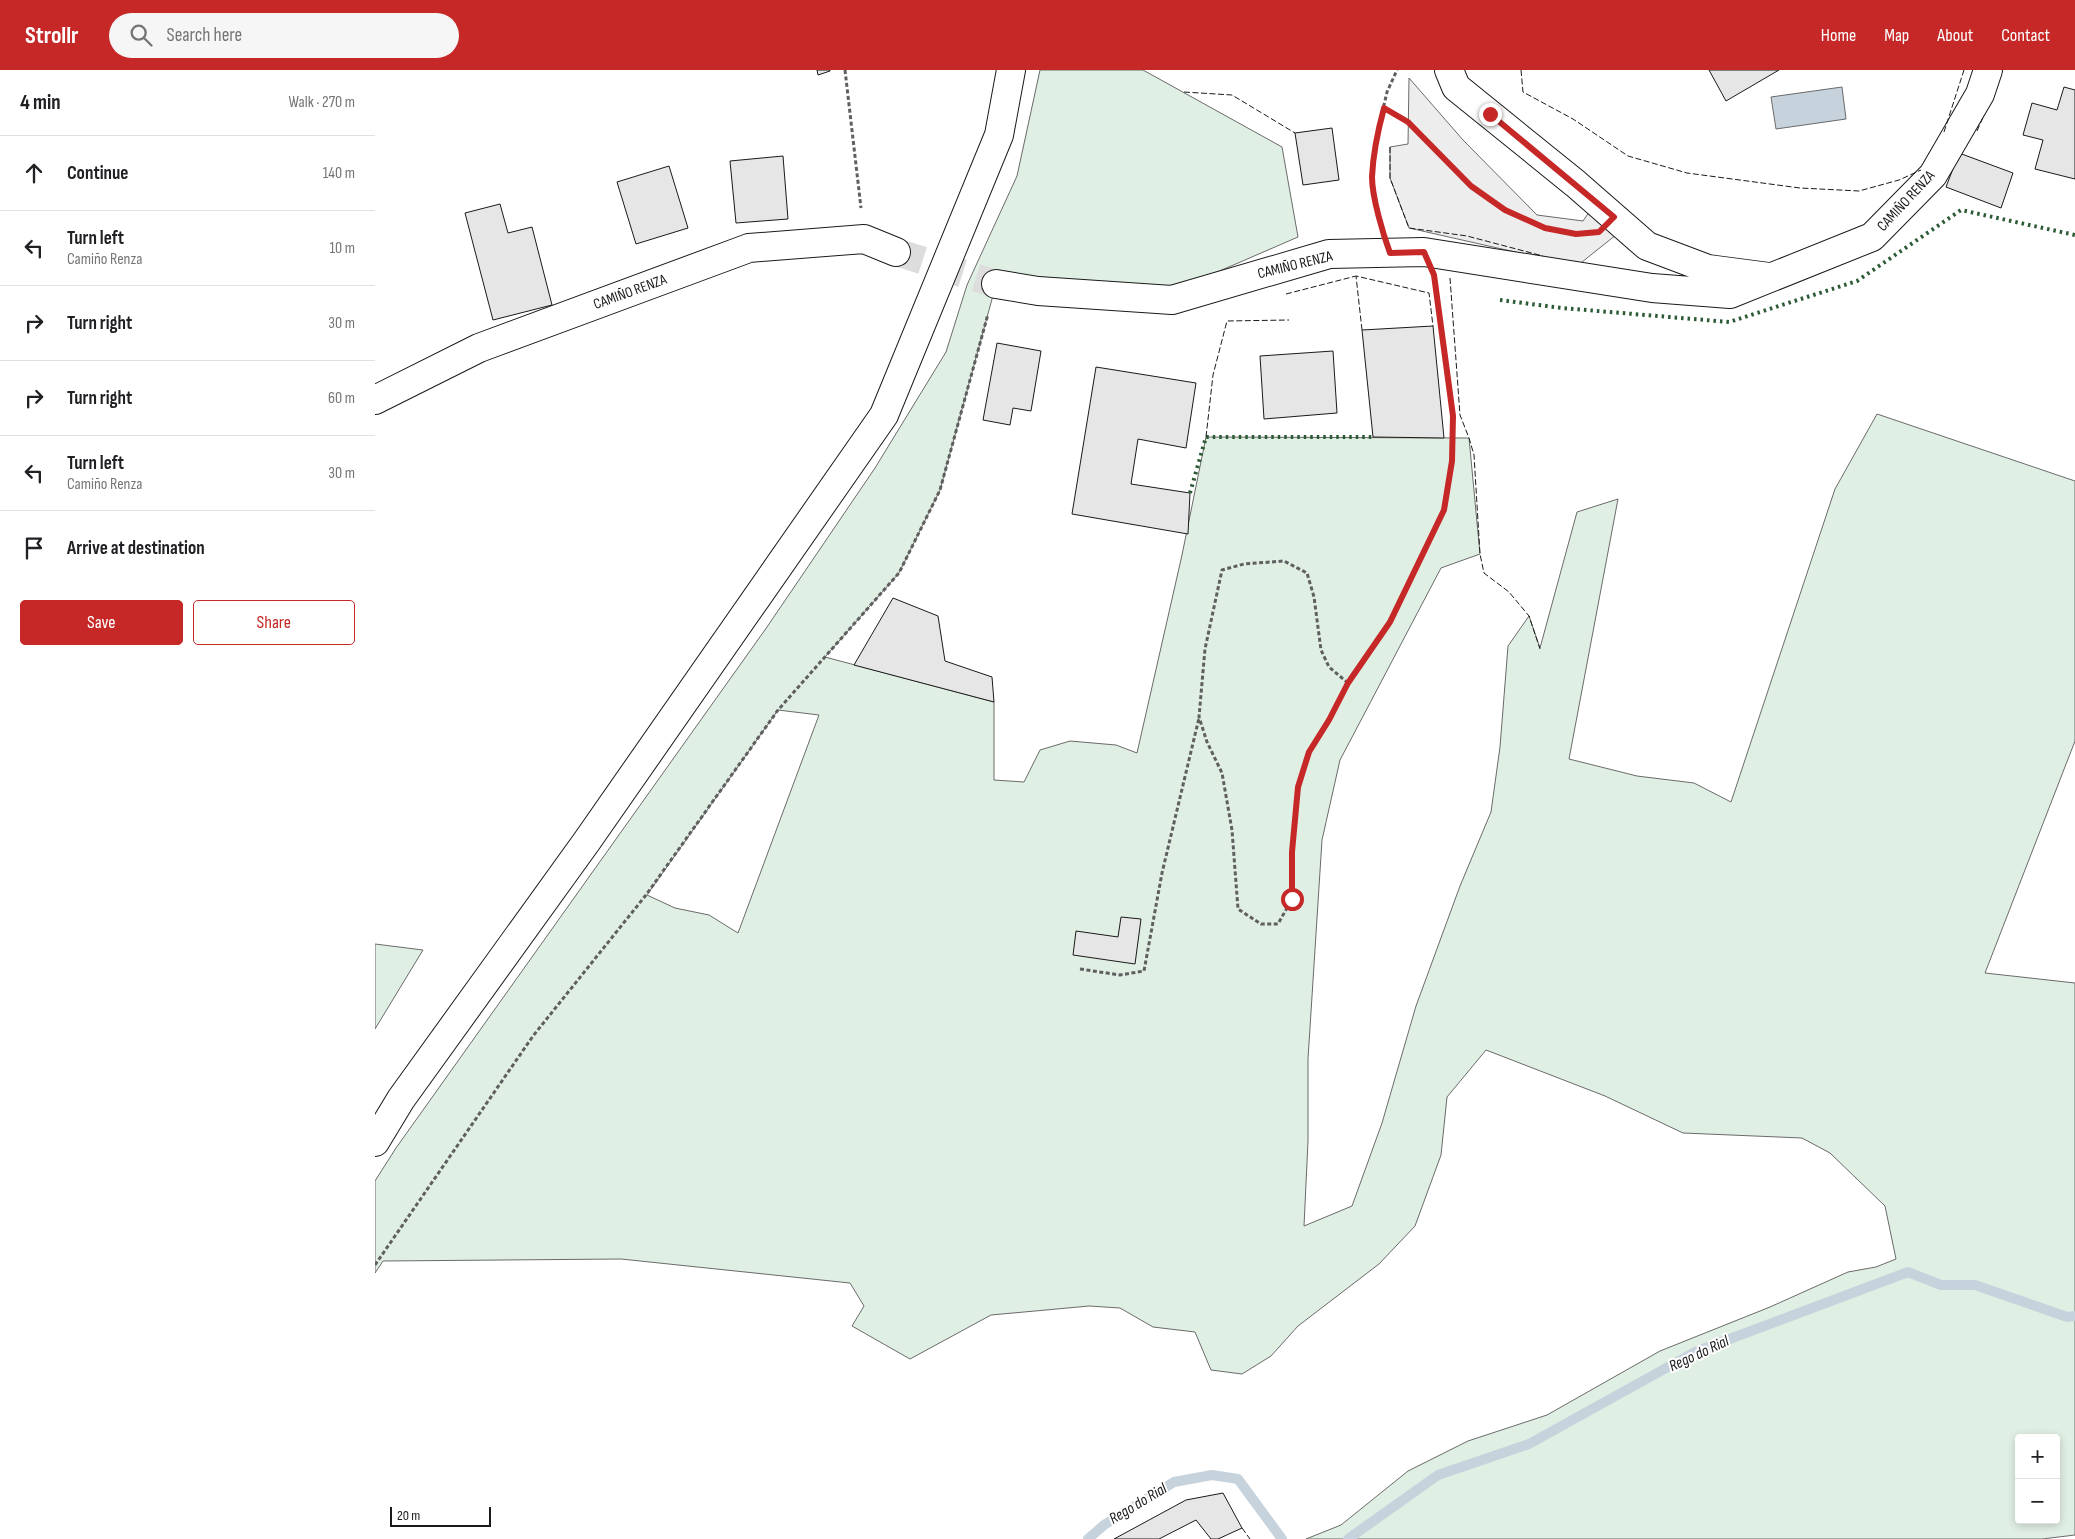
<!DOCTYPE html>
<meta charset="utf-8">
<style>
body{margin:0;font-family:"Sofia Sans Condensed",sans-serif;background:#f6f6f6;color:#202124}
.controls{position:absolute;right:15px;bottom:15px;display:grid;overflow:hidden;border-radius:5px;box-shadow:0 2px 8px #0003}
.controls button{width:45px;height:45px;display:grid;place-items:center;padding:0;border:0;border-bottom:1px solid #e0e0e0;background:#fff;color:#202124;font:25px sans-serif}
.scale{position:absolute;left:15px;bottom:12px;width:101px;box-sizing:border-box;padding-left:5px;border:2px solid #1a1a1a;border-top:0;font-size:14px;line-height:18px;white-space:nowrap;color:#1a1a1a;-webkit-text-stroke:4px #fff;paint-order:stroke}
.stop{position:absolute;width:15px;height:15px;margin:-11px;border:4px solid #c62828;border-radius:50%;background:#fff}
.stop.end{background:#c62828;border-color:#fff;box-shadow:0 1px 5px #0008}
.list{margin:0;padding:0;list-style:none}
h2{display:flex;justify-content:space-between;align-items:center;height:65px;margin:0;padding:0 20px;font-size:21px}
h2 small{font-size:16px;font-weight:400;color:#757577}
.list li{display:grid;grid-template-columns:32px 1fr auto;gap:15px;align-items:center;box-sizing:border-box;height:75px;padding:0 20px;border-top:1px solid #e0e0e0}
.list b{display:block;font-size:19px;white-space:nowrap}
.list p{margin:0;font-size:16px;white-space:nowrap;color:#757577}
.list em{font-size:16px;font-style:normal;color:#757577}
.actions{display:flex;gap:10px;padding:15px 20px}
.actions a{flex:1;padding:11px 0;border:1px solid #c62828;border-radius:5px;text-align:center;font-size:18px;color:#c62828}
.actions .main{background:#c62828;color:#fff}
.icon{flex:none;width:28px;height:28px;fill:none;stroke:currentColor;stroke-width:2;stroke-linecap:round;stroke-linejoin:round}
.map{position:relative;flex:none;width:1700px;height:1469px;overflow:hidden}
header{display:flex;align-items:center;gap:30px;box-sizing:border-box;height:70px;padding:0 25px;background:#c62828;color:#fff}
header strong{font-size:24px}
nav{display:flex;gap:28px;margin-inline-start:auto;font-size:18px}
.search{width:350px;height:45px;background:#f6f6f6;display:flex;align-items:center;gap:12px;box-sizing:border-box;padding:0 18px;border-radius:28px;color:#757577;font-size:19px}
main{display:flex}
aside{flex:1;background:#fff}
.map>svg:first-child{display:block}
.green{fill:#e0efe3;stroke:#6a6a6a;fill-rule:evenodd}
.parking{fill:#ededed;stroke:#6a6a6a}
.water{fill:#c6d2dc;stroke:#6a6a6a}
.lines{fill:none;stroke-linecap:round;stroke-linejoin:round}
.stream{stroke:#c6d2dc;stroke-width:10}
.building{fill:#e6e6e6;stroke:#1a1a1a}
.minor-tunnel{stroke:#ddd;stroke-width:28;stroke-dasharray:28 14;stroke-linecap:butt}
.minor-casing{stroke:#1a1a1a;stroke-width:30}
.major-casing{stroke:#1a1a1a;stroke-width:30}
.path{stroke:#5f5f5f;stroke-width:3;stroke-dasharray:4 2.5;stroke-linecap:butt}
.minor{stroke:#fff;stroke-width:28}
.major{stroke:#fff;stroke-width:28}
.hedge{stroke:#2b5a34;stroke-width:4;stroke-dasharray:2.5 4;stroke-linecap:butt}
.fence{stroke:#1a1a1a;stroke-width:1;stroke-dasharray:6 2.5;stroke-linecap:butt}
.route{stroke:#c62828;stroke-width:6}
.labels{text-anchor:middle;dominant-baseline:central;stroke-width:4;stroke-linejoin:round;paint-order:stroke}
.street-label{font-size:15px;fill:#1a1a1a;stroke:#fff}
.water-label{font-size:16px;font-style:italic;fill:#1a1a1a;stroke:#fff}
</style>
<header>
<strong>Strollr</strong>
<div class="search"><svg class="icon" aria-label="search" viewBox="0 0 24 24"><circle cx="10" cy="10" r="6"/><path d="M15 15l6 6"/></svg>Search here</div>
<nav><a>Home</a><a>Map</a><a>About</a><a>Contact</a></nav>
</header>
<main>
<aside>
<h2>4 min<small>Walk · 270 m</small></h2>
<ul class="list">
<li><svg class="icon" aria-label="ahead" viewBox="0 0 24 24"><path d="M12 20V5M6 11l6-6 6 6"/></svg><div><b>Continue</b></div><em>140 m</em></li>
<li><svg class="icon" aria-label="left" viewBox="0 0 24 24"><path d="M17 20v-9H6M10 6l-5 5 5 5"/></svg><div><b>Turn left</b><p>Camiño Renza</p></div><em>10 m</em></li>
<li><svg class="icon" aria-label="right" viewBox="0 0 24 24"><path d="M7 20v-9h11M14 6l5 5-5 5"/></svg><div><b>Turn right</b></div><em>30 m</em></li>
<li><svg class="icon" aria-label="right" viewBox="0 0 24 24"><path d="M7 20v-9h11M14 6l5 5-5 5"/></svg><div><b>Turn right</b></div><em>60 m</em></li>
<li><svg class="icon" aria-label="left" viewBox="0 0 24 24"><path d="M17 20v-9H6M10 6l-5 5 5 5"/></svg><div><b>Turn left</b><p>Camiño Renza</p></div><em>30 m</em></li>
<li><svg class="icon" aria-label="arrive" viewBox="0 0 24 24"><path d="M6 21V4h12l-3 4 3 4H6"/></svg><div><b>Arrive at destination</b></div></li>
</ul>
<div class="actions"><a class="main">Save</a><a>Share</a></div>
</aside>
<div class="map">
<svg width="1700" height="1469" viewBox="0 0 1700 1469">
<rect width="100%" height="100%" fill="#fff"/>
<path class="green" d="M 665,0 L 768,0 L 907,77 L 923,167 L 803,219 L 620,218 L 565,420 L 524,503 L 450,587 L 619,632 L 619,710 L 649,712 L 665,680 L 695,671 L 741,675 L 762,683 L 807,485 L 831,367 L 1094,368 L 1105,484 L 1066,498 L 965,690 L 947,770 L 933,989 L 933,1071 L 929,1156 L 977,1136 L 1007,1053 L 1041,936 L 1085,816 L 1116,742 L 1125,677 L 1133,576 L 1154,546 L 1165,578 L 1202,442 L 1243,429 L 1194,689 L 1262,706 L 1319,713 L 1356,732 L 1460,419 L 1502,344 L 1700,411 L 1700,671 L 1610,903 L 1700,913 L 1700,1465 L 1667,1469 L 931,1469 L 966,1455 L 1033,1401 L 1093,1371 L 1172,1345 L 1285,1281 L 1395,1237 L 1473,1202 L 1501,1197 L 1521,1189 L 1510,1136 L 1455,1083 L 1427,1068 L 1308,1063 L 1230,1026 L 1111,980 L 1072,1027 L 1066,1085 L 1040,1156 L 1004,1194 L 923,1256 L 896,1286 L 867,1304 L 836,1300 L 820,1262 L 778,1257 L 745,1238 L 714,1236 L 660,1241 L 616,1245 L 535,1289 L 477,1256 L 489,1236 L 475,1213 L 246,1189 L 8,1191 L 0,1203 L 0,1111 L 21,1078 L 392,557 L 500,398 L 571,282 L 592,215 L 642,106 ZM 403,640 L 444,645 L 363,863 L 334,845 L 300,838 L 272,825 ZM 1644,1368 L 1681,1368 L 1681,1450 L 1644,1450 Z
M 0,874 L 48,880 L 0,959 Z"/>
<path class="parking" d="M 1034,8 L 1088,70 L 1162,145 L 1208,151 L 1221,132 L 1251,157 L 1202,196 L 1034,158 L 1015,108 L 1015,77 L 1033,74 Z"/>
<path class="water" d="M 1467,17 L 1471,49 L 1401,59 L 1396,27 Z"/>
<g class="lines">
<path class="stream" d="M 713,1469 L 729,1455 L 799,1412 L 837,1405 L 863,1409 L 907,1469
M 973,1469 L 1063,1405 L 1154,1374 L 1320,1282 L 1533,1202 L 1566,1215 L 1600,1215 L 1692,1247 L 1700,1246"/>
</g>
<path class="building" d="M 442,0 L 455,0 L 455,1 L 443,5 Z
M 1334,0 L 1404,0 L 1351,31 Z
M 1689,17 L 1700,20 L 1700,109 L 1660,99 L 1668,70 L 1648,65 L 1657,33 L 1682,40 Z
M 957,58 L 964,110 L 928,115 L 920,63 Z
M 1584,83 L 1638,103 L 1626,138 L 1571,117 Z
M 408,86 L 413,149 L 361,153 L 355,91 Z
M 294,96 L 313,158 L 261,174 L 242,112 Z
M 125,134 L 133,163 L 157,157 L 177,235 L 118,250 L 90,143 Z
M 1058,256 L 1069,368 L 998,367 L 987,260 Z
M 622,273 L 666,281 L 656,341 L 638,338 L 635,355 L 608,350 Z
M 958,281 L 962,343 L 889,349 L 885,286 Z
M 721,297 L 821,313 L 811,378 L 763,369 L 756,414 L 815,423 L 813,464 L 697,444 Z
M 518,528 L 563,546 L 570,591 L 617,607 L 619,632 L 479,595 Z
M 746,847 L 766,849 L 760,894 L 698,885 L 701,861 L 743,867 Z
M 848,1423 L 867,1458 L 843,1469 L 836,1469 L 821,1450 L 784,1469 L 739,1469 L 811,1430 Z"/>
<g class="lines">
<path class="minor-tunnel" d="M 521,182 L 621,214"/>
<defs>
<path id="minor" d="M 1074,0 L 1081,17 L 1201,114 L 1272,176 L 1333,199 L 1394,207
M 621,214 L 663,221 L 797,230 L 954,184 L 1049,182 L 1277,218 L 1355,224 L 1497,167 L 1558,105 L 1605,24 L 1613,0
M 0,330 L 104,278 L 374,178 L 489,169 L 521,182"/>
<path id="major" d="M 0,1072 L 26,1029 L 212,771 L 509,345 L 624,65 L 636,0"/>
</defs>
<use href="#minor" class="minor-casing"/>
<use href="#major" class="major-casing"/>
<path class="path" d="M 470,0 L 486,138
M 1009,38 L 1033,52 L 1096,116 L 1130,140 L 1170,158 L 1201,164 L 1210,163
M 1005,152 L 997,109 L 1002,65 L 1012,22 L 1022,0
M 973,613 L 954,597 L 946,580 L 939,527 L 932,503 L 909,491 L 869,494 L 847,500 L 830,579 L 824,647 L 832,672 L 847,703 L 857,760 L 863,839 L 886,854 L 903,854 L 917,829 L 917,782 L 923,717 L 934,681 L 954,650 L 973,613 L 1015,552 L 1069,441 L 1077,391 L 1078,346 L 1061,216
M 705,899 L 745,905 L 769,901 L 787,803 L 824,648
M 0,1195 L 158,966 L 271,825 L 403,640 L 524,503 L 565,420 L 613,244"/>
<use href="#minor" class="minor"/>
<use href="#major" class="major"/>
<path class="hedge" d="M 1125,230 L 1187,238 L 1354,252 L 1482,211 L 1586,140 L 1700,165
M 815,423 L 831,367 L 998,367"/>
<path class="fence" d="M 1146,0 L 1148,22 L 1198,49 L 1253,86 L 1312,103 L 1425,118 L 1484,121 L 1524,110 L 1546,100
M 809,22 L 857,25 L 920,63
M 1602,61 L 1609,45
M 1569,62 L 1589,0
M 1015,77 L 1015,108 L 1034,158 L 1092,166 L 1168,186
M 1075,208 L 1085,345 L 1094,368 L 1099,385 L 1105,484 L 1109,503 L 1134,522 L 1154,546 L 1165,579
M 911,224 L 981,206
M 987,260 L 981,206 L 1054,223 L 1058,256
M 831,367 L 838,305 L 852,251 L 914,250
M 867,1458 L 875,1469"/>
</g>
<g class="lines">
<path class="route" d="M 917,829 L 917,782 L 923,717 L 934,682 L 954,650 L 973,613 L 1015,552 L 1069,440 L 1077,391 L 1078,346 L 1059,205 L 1049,182 L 1015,183 C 1008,164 997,127 997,107 C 998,84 1003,60 1009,38 L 1033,52 L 1096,116 L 1130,140 L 1170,158 L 1201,164 L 1224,162 L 1239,147 L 1115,44"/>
</g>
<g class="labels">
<g class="street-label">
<text transform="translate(1531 131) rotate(-47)">CAMIÑO RENZA</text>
<text transform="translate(920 195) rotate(-14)">CAMIÑO RENZA</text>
<text transform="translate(255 222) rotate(-20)">CAMIÑO RENZA</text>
</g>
<g class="water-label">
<text transform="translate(1324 1284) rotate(-25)">Rego do Rial</text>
<text transform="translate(763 1434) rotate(-31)">Rego do Rial</text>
</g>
</g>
</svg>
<div class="controls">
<button>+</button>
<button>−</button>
</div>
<div class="scale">20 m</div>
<div class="stop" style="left:917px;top:829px"></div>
<div class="stop end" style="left:1115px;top:44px"></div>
</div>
</main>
